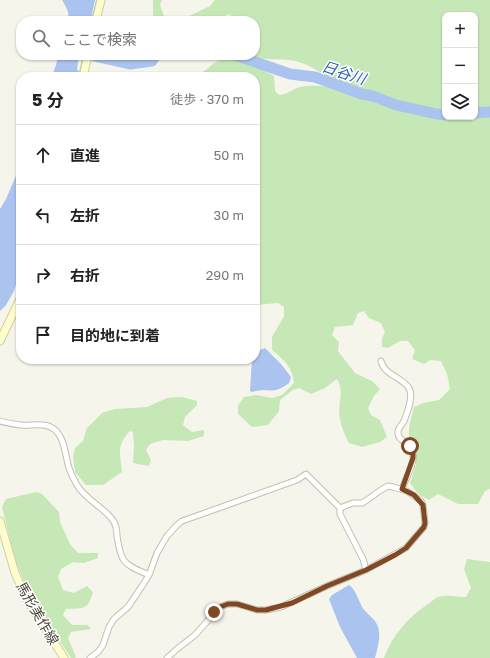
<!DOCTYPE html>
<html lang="ja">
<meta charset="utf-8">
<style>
body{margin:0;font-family:"Golos Text","Noto Sans JP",sans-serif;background:#f6f6f6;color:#222}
.controls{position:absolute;right:12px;top:12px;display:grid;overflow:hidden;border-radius:8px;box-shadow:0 1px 3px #0004}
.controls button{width:36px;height:36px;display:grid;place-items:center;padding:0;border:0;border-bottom:1px solid #e0e0e0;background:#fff;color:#222;font:20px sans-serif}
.stop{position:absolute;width:12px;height:12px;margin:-9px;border:3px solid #804823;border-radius:50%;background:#fff}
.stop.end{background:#804823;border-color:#fff;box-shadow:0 1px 4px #0008}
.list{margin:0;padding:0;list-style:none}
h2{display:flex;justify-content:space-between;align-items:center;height:52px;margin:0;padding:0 16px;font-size:17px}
h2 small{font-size:13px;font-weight:400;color:#767676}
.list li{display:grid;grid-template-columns:26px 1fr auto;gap:12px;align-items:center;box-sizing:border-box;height:60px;padding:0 16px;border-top:1px solid #e0e0e0}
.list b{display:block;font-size:15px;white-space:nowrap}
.list em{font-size:13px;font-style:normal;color:#767676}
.icon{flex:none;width:22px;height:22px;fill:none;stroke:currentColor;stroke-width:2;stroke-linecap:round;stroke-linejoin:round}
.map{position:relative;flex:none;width:490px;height:658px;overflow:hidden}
.search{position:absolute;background:#fff;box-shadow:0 1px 3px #0004;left:16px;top:16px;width:244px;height:44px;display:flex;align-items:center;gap:10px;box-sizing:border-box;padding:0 14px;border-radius:16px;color:#767676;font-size:15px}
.panel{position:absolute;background:#fff;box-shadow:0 1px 3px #0004;left:16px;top:72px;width:244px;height:292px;border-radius:16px}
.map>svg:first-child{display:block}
.green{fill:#c6e8b7;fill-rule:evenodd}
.water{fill:#abc3ef}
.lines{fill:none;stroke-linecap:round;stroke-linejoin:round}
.stream{stroke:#abc3ef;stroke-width:2}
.river{stroke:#abc3ef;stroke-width:11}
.minor-casing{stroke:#c1bfae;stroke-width:7}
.secondary-casing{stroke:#d0cf9b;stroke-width:9}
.minor{stroke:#fff;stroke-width:5}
.secondary{stroke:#fdfdce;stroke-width:7}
.route{stroke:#804823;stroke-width:5}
.labels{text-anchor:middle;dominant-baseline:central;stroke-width:3;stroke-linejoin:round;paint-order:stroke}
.street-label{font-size:14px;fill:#4a4739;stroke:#fff}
.water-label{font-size:15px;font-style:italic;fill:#345fb4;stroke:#fff}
</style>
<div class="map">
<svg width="490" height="658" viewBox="0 0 490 658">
<rect width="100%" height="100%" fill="#f5f5ec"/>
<path class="green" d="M 153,0 L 162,0 L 160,5 L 166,21 L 153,21 Z
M 215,0 L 490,0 L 490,489 L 485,491 L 478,504 L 458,504 L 438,494 L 429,500 L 418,494 L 410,483 L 416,465 L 416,452 L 409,440 L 409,427 L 414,407 L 423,403 L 439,400 L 450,389 L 447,374 L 441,361 L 430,360 L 424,364 L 412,359 L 415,350 L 408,341 L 400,341 L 388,348 L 382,347 L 382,338 L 385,332 L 381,323 L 369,318 L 364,311 L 358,313 L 353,325 L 335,327 L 332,335 L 339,342 L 338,351 L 355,373 L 372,381 L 380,389 L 374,396 L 368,408 L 371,415 L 380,420 L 387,437 L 380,442 L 362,447 L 349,443 C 344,434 340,423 339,413 C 339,401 344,389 337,379 L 325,388 L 311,394 L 299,388 L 293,390 L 280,400 L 279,411 L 268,425 L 252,427 L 238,414 L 238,406 L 244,397 L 256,395 L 272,398 L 282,395 L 294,383 C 293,368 283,359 272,350 L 272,337 L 284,316 L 284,307 L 278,303 L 255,305 L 255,77 L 180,77 C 186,76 193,76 199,74 C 207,71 214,60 225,58 C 237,54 263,70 274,76 L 275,91 L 279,95 C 287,95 292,89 300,87 C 310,85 319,86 329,87 L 334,82 C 322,72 304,61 288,60 C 275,59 260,60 248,55 L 255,55 L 255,21 L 231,21 L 233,17 L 229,14 L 220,18 L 218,21 L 183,21 L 183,19 L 210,6 ZM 445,15 L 475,15 L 475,117 L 445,117 Z
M 182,397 L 197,401 L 197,405 L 185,417 L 183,425 L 192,432 L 204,430 L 204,436 L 188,441 L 163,440 L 150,444 L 146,450 L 151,460 L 149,466 L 133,463 L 134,447 L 133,432 L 130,431 C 116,446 120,452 122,472 L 103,485 L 86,485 L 75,472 L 73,457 L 75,448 L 83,441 L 87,428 L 102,413 L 115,409 L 147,407 L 167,398 Z
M 36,492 L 42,494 L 59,512 L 60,522 L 70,544 L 78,553 L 98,553 L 98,558 L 84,563 L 73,562 L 61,569 L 58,577 L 63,590 L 74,593 L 87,586 L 93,592 C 88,611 83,608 66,609 L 63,615 L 72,625 L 88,625 L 91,629 L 71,632 L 68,638 L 76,657 L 75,658 L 71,658 L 30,597 L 15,559 L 2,507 L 6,499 Z
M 467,559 L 490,562 L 490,658 L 384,658 C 392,636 408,617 428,604 C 431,602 435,598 438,597 C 447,594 457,597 466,597 L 471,588 L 464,569 Z"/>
<path class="water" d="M 62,0 L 95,0 L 91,19 L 88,19 L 88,21 L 68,21 C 70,12 66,7 62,0 Z
M 59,55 L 79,55 L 77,70 L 79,71 L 77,77 L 52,77 Z
M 21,164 L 21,268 L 14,291 L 6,305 L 0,311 L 0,209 L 6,199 Z
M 265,348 L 281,364 L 291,377 L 289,383 C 272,396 270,387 252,392 L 250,391 L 252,359 L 255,359 L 255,352 Z
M 349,585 C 356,590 358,599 362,607 C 365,612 371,616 375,621 C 383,632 378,646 375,658 L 357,658 L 340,627 L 329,599 L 332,595 Z"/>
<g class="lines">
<path class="stream" d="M 92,21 L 97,0
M 79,77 L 84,55
M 19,312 L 21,307
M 16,318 L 21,316"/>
<path class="river" d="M 235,55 L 290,74 L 315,77 L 362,94 L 373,96 L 396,105 L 437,114 L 445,115
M 94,56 L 130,64 L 152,61 L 156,55
M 475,113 L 490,112"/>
<defs>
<path id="minor" d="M 381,361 C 384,375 402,377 409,388 C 414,397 407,413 404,421 C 402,425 398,428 398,432 C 397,441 411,443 413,454 C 415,463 405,480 402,489
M 0,421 C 7,423 14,424 21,425 C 31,426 45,422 54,429 C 65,438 65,455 69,468 C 71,474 74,480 77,485 C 85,499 102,506 112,519 C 116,524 117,530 117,536 C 121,564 124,564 149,575
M 340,508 L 353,503 L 362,503 L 367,500 L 381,490 L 388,486 L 393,487 L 407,491 L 421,501 L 423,505 L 425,523 L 424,527 L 406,548 L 366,570
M 90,658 L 98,652 L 103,645 L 109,627 L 114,619 L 128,607 L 144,583 L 149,575 L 157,553 L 167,536 L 177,525 L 182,521 L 202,514 L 297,480 L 306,474 L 340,508 L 340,514 L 363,559 L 366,570 L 327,586 L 281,607 L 266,610 L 257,610 L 237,604 L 228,604 L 220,607 L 195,635 L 177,649 L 167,658"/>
<path id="secondary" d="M 96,21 L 101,0
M 83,77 L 88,55
M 0,341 L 21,297
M 0,521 L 15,573 L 27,600 L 64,658"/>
</defs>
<use href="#minor" class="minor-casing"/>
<use href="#secondary" class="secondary-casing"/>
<use href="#minor" class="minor"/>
<use href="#secondary" class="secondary"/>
</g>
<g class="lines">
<path class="route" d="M 214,612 L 220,607 L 228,604 L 237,604 L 257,610 L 266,610 L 292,603 L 327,586 L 366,570 L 395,555 L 406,548 L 424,527 L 425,523 L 423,505 L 414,495 L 402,489 L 413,458 L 413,454 L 410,446"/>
</g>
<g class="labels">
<g class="street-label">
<text transform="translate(38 613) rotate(60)">馬形美作線</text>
</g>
<g class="water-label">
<text transform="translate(344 72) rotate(18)">日谷川</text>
</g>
</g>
</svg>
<div class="controls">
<button>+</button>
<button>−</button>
<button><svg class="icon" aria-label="layers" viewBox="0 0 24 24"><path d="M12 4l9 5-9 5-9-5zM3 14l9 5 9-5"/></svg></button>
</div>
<div class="stop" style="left:410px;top:446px"></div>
<div class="stop end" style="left:214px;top:612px"></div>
<div class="search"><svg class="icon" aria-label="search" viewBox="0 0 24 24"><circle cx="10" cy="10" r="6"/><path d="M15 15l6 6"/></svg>ここで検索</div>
<section class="panel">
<h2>5 分<small>徒歩 · 370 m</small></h2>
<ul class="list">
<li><svg class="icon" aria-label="ahead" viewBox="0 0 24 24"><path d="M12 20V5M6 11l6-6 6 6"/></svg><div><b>直進</b></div><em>50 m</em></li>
<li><svg class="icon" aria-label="left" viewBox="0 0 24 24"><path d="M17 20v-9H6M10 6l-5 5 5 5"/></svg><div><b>左折</b></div><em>30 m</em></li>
<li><svg class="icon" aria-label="right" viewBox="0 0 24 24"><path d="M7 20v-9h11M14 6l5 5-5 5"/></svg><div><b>右折</b></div><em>290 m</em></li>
<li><svg class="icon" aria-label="arrive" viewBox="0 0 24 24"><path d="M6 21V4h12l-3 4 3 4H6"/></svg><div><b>目的地に到着</b></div></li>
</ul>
</section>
</div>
